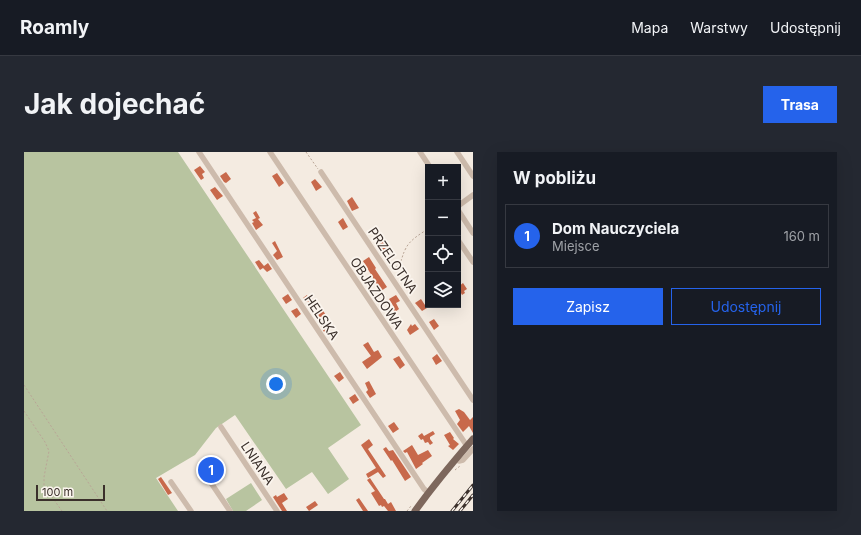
<!DOCTYPE html>
<html lang="pl">
<meta charset="utf-8">
<style>
body{margin:0;font-family:Inter,sans-serif;background:#242831;color:#f1f3f6}
.controls{position:absolute;right:12px;top:12px;display:grid;overflow:hidden;border-radius:0px;box-shadow:0 4px 16px #0002}
.controls button{width:36px;height:36px;display:grid;place-items:center;padding:0;border:0;border-bottom:1px solid #363941;background:#171b24;color:#f1f3f6;font:20px sans-serif}
.scale{position:absolute;left:12px;bottom:10px;width:69px;box-sizing:border-box;padding-left:4px;border:2px solid #3b302b;border-top:0;font-size:11px;line-height:14px;white-space:nowrap;color:#3b302b;-webkit-text-stroke:3px #fbf5ee;paint-order:stroke}
.you{position:absolute;left:252px;top:232px;width:14px;height:14px;margin:-10px;border:3px solid #fff;border-radius:50%;background:#1a73e8;box-shadow:0 0 0 6px #1a73e833}
.badge{display:grid;place-items:center;width:26px;height:26px;border-radius:50%;background:#2563eb;color:#fff;font-size:13px;font-weight:700}
.pin{position:absolute;translate:-50% -50%;border:2px solid #fff;box-shadow:0 1px 4px #0006}
.list{margin:0;padding:0;list-style:none}
h2{display:flex;justify-content:space-between;align-items:center;height:52px;margin:0;padding:0 16px;font-size:17px}
h2 small{font-size:13px;font-weight:400;color:#9ea1a6}
.list li{display:grid;grid-template-columns:26px 1fr auto;gap:12px;align-items:center;box-sizing:border-box;height:64px;margin:0 8px 8px;padding:0 8px;border:1px solid #363941;border-radius:0px}
.list b{display:block;font-size:15px;white-space:nowrap}
.list p{margin:0;font-size:13px;white-space:nowrap;color:#9ea1a6}
.list em{font-size:13px;font-style:normal;color:#9ea1a6}
.actions{display:flex;gap:8px;padding:12px 16px}
.actions a{flex:1;padding:9px 0;border:1px solid #2563eb;border-radius:0px;text-align:center;font-size:14px;color:#2563eb}
.actions .main{background:#2563eb;color:#fff}
.icon{flex:none;width:22px;height:22px;fill:none;stroke:currentColor;stroke-width:2;stroke-linecap:round;stroke-linejoin:round}
.map{position:relative;flex:none;width:449px;height:359px;overflow:hidden;border-radius:0px}
header{display:flex;align-items:center;gap:24px;box-sizing:border-box;height:56px;padding:0 20px;background:#171b24;border-bottom:1px solid #363941}
header strong{font-size:19px}
nav{display:flex;gap:22px;margin-inline-start:auto;font-size:14px}
.intro{display:flex;align-items:center;justify-content:space-between;box-sizing:border-box;height:96px;padding:0 24px}
h1{margin:0;font-size:28px}
.button{padding:10px 18px;border-radius:0px;background:#2563eb;color:#fff;font-size:14px;font-weight:700}
main{display:flex;gap:24px;padding:0 24px}
aside{flex:1;background:#171b24;border-radius:0px;box-shadow:0 4px 16px #0002}
.map>svg:first-child{display:block}
.green{fill:#b8c4a0}
.building{fill:#c8694b}
.lines{fill:none;stroke-linecap:round;stroke-linejoin:round}
.path{stroke:#b9a596;stroke-width:1;stroke-dasharray:2 2;stroke-linecap:butt}
.minor{stroke:#cdbbac;stroke-width:5.5}
.major{stroke:#7d675c;stroke-width:7}
.rail-casing{stroke:#3b302b;stroke-width:3}
.rail{stroke:#fbf5ee;stroke-width:1.5;stroke-dasharray:4.5;stroke-linecap:butt}
.labels{text-anchor:middle;dominant-baseline:central;stroke-width:3.5;stroke-linejoin:round;paint-order:stroke}
.street-label{font-size:13px;fill:#3b302b;stroke:#fbf5ee}
</style>
<header>
<strong>Roamly</strong>
<nav><a>Mapa</a><a>Warstwy</a><a>Udostępnij</a></nav>
</header>
<div class="intro"><h1>Jak dojechać</h1><a class="button">Trasa</a></div>
<main>
<div class="map">
<svg width="449" height="359" viewBox="0 0 449 359">
<rect width="100%" height="100%" fill="#f4ebe1"/>
<path class="green" d="M 0,0 L 154,0 L 337,273 L 304,296 L 325,327 L 304,342 L 288,320 L 262,337 L 211,263 L 192,276 L 171,303 L 132,326 L 154,359 L 0,359 Z
M 227,331 L 238,348 L 222,359 L 209,359 L 202,347 Z"/>
<path class="building" d="M 176,14 L 181,20 L 178,22 L 180,26 L 177,28 L 170,18 Z
M 202,20 L 207,27 L 202,31 L 200,30 L 196,24 Z
M 253,21 L 260,31 L 255,35 L 248,24 Z
M 291,27 L 298,35 L 292,39 L 287,30 Z
M 191,35 L 199,44 L 193,48 L 186,38 Z
M 328,45 L 335,56 L 328,59 L 323,49 Z
M 232,59 L 236,66 L 234,67 L 239,73 L 232,78 L 228,71 L 230,70 L 228,68 L 232,66 L 229,61 Z
M 319,66 L 324,75 L 319,78 L 314,70 Z
M 251,89 L 259,105 L 253,108 L 249,103 L 253,99 L 248,91 Z
M 360,89 L 367,101 L 360,105 L 353,94 Z
M 345,105 L 352,116 L 351,117 L 363,135 L 357,139 L 339,109 Z
M 235,108 L 240,114 L 244,111 L 248,117 L 243,120 L 239,116 L 236,118 L 231,110 Z
M 439,131 L 443,137 L 440,139 L 441,141 L 438,143 L 434,135 Z
M 264,142 L 268,148 L 262,152 L 258,146 Z
M 283,143 L 284,145 L 286,144 L 290,149 L 286,152 L 284,149 L 282,150 L 279,146 Z
M 372,143 L 376,149 L 372,151 L 375,157 L 371,160 L 368,157 L 370,155 L 365,147 Z
M 397,147 L 403,156 L 398,159 L 391,151 Z
M 273,156 L 277,162 L 272,166 L 267,159 Z
M 298,157 L 309,174 L 300,180 L 297,174 L 300,173 L 293,161 Z
M 410,167 L 415,174 L 410,178 L 405,170 Z
M 387,172 L 388,174 L 391,172 L 395,177 L 386,183 L 383,178 Z
M 344,190 L 350,200 L 354,198 L 358,205 L 343,217 L 338,210 L 347,204 L 339,193 Z
M 413,202 L 418,209 L 412,213 L 408,206 Z
M 375,204 L 381,213 L 376,217 L 369,207 Z
M 316,220 L 320,226 L 315,230 L 310,224 Z
M 345,229 L 352,242 L 346,246 L 342,240 L 344,238 L 341,231 Z
M 331,242 L 335,248 L 329,252 L 325,246 Z
M 435,257 L 440,260 L 446,268 L 449,265 L 449,281 L 445,274 L 439,280 L 433,272 L 436,268 L 431,259 Z
M 370,270 L 375,277 L 369,281 L 364,274 Z
M 409,279 L 411,282 L 406,285 L 406,287 L 409,291 L 406,293 L 404,290 L 401,291 L 399,287 L 397,288 L 394,284 L 398,281 L 400,284 Z
M 426,280 L 430,286 L 429,287 L 435,292 L 429,298 L 424,294 L 426,293 L 420,283 Z
M 345,287 L 349,293 L 344,297 L 362,324 L 359,326 L 354,320 L 344,326 L 342,322 L 352,316 L 337,293 Z
M 388,293 L 394,303 L 404,298 L 408,304 L 398,311 L 399,312 L 392,317 L 383,300 L 381,301 L 379,299 Z
M 362,295 L 365,299 L 369,298 L 387,325 L 381,329 L 368,308 L 367,309 L 359,297 Z
M 189,312 L 194,318 L 187,323 L 182,316 Z
M 137,325 L 148,341 L 144,343 L 134,327 Z
M 346,326 L 360,347 L 361,347 L 364,352 L 367,350 L 372,359 L 364,359 L 360,354 L 358,355 L 357,353 L 355,354 L 347,341 L 351,339 L 343,328 Z
M 260,341 L 264,347 L 258,351 L 263,359 L 258,359 L 249,345 L 252,343 L 253,345 Z
M 335,346 L 344,359 L 339,359 L 332,348 Z
M 291,349 L 294,353 L 285,359 L 282,355 Z"/>
<g class="lines">
<path class="path" d="M 282,0 L 294,17
M 369,118 C 380,109 376,107 382,96 C 386,88 396,82 404,77
M 0,233 L 83,359
M 0,259 L 21,290 L 25,299 L 20,325 L 20,334 L 38,359
M 431,318 L 436,314
M 383,359 L 387,354"/>
<path class="minor" d="M 175,0 L 400,337 L 405,341
M 246,0 L 443,294
M 396,0 L 406,15
M 433,0 L 449,24
M 297,20 L 449,248
M 434,54 L 449,43
M 434,58 L 449,81
M 434,88 L 449,110
M 197,275 L 253,359
M 435,309 L 439,308 L 449,297
M 179,319 L 206,359
M 147,330 L 167,359"/>
<path class="major" d="M 391,359 C 409,334 429,310 449,287"/>
<defs>
<path id="rail" d="M 428,359 L 449,333
M 436,359 L 449,343"/>
</defs>
<use href="#rail" class="rail-casing"/>
<use href="#rail" class="rail"/>
</g>
<g class="labels">
<g class="street-label">
<text transform="translate(369 108) rotate(56)">PRZELOTNA</text>
<text transform="translate(353 141) rotate(56)">OBJAZDOWA</text>
<text transform="translate(298 165) rotate(56)">HELSKA</text>
<text transform="translate(234 311) rotate(56)">LNIANA</text>
</g>
</g>
</svg>
<div class="controls">
<button>+</button>
<button>−</button>
<button><svg class="icon" aria-label="locate" viewBox="0 0 24 24"><circle cx="12" cy="12" r="6"/><path d="M12 2v4M12 18v4M2 12h4M18 12h4"/></svg></button>
<button><svg class="icon" aria-label="layers" viewBox="0 0 24 24"><path d="M12 4l9 5-9 5-9-5zM3 14l9 5 9-5"/></svg></button>
</div>
<div class="scale">100 m</div>
<div class="you"></div>
<div class="pin badge" style="left:187px;top:318px">1</div>
</div>
<aside>
<h2>W pobliżu<small></small></h2>
<ul class="list">
<li><span class="badge">1</span><div><b>Dom Nauczyciela</b><p>Miejsce</p></div><em>160 m</em></li>
</ul>
<div class="actions"><a class="main">Zapisz</a><a>Udostępnij</a></div>
</aside>
</main>
